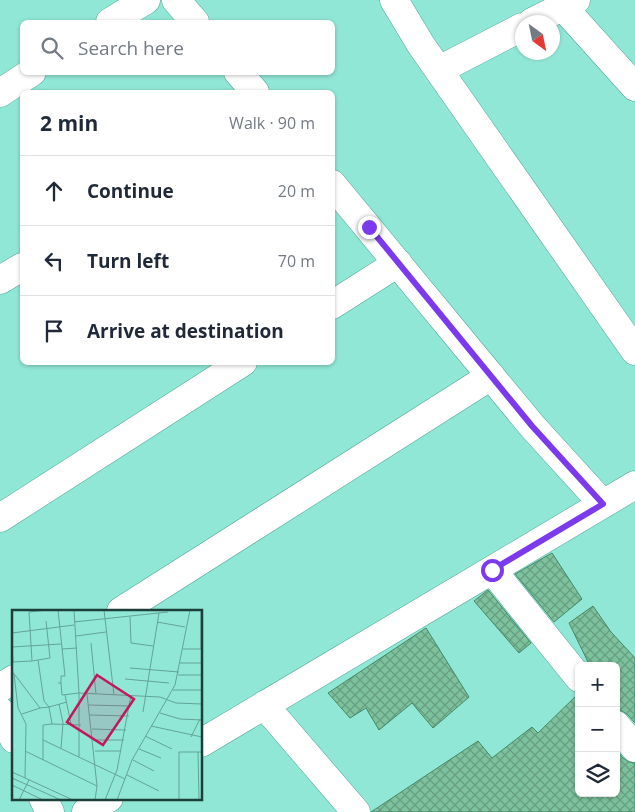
<!DOCTYPE html>
<meta charset="utf-8">
<style>
body{margin:0;font-family:"Open Sans",sans-serif;background:#f2f2f3;color:#1f2937}
.controls{position:absolute;right:15px;bottom:15px;display:grid;overflow:hidden;border-radius:8px;box-shadow:0 1px 4px #0004}
.controls button{width:45px;height:45px;display:grid;place-items:center;padding:0;border:0;border-bottom:1px solid #e0e1e3;background:#fff;color:#1f2937;font:25px sans-serif}
.compass{position:absolute;left:515px;top:15px;width:45px;height:45px;border-radius:50%;background:#fff;box-shadow:0 1px 4px #0004;rotate:147deg}
.stop{position:absolute;width:15px;height:15px;margin:-11px;border:4px solid #7c3aed;border-radius:50%;background:#fff}
.stop.end{background:#7c3aed;border-color:#fff;box-shadow:0 1px 5px #0008}
.list{margin:0;padding:0;list-style:none}
h2{display:flex;justify-content:space-between;align-items:center;height:65px;margin:0;padding:0 20px;font-size:21px}
h2 small{font-size:16px;font-weight:400;color:#747a83}
.list li{display:grid;grid-template-columns:32px 1fr auto;gap:15px;align-items:center;box-sizing:border-box;height:70px;padding:0 20px;border-top:1px solid #e0e1e3}
.list b{display:block;font-size:19px;white-space:nowrap}
.list em{font-size:16px;font-style:normal;color:#747a83}
.icon{flex:none;width:28px;height:28px;fill:none;stroke:currentColor;stroke-width:2;stroke-linecap:round;stroke-linejoin:round}
.map{position:relative;flex:none;width:635px;height:812px;overflow:hidden}
.search{position:absolute;background:#fff;box-shadow:0 1px 4px #0004;left:20px;top:20px;width:315px;height:55px;display:flex;align-items:center;gap:12px;box-sizing:border-box;padding:0 18px;border-radius:8px;color:#747a83;font-size:19px}
.panel{position:absolute;background:#fff;box-shadow:0 1px 4px #0004;left:20px;top:90px;width:315px;height:275px;border-radius:8px}
.map>svg:first-child{display:block}
.building{fill:url(#building-cross-hatch);stroke:#458866}
.lines{fill:none;stroke-linecap:round;stroke-linejoin:round}
.minor-casing{stroke:#50a696;stroke-width:29}
.minor{stroke:#fff;stroke-width:28}
.route{stroke:#7c3aed;stroke-width:6}
.inset-road{fill:none;stroke:#62a497;stroke-width:1}
.view{fill:#c2185b;fill-opacity:0.15;stroke:#c2185b;stroke-width:2.5}
.inset-edge{fill:none;stroke:#1c4039;stroke-width:2.5}
</style>
<div class="map">
<svg width="635" height="812" viewBox="0 0 635 812">
<defs>
<pattern id="building-cross-hatch" width="8" height="8" patternUnits="userSpaceOnUse" patternTransform="scale(1.25)"><rect width="8" height="8" fill="#7dc19d"/><path d="M0 0l8 8M0 8l8-8" fill="none" stroke="#669e81"/></pattern>
</defs>
<rect width="100%" height="100%" fill="#91e7d6"/>
<path class="building" d="M 552,553 L 582,599 L 554,622 L 515,574 Z
M 488,590 L 531,643 L 519,653 L 474,601 Z
M 593,606 L 611,632 L 635,658 L 635,723 L 628,715 L 622,711 L 616,710 L 616,666 L 590,666 L 569,623 Z
M 426,628 L 469,697 L 433,728 L 412,703 L 379,730 L 366,708 L 350,718 L 328,693 Z
M 579,693 L 579,793 L 616,793 L 616,750 L 623,758 L 629,762 L 635,763 L 635,812 L 371,812 L 478,741 L 492,758 L 532,727 L 538,733 Z"/>
<g class="lines">
<defs>
<path id="minor" d="M 176,0 L 195,22
M 394,0 L 421,45 L 635,351
M 563,7 L 635,87
M 110,22 L 146,0
M 532,22 L 576,0
M 439,70 L 522,27
M 238,72 L 255,92
M 0,93 L 32,72
M 332,184 L 532,426 L 603,504
M 0,280 L 22,267
M 332,305 L 398,263
M 0,518 L 243,362
M 492,570 L 579,678
M 121,611 L 491,376
M 0,688 L 14,679
M 264,705 L 356,812
M 0,711 L 14,739
M 616,725 L 635,748
M 201,743 L 635,485
M 43,798 L 50,812
M 86,812 L 109,798"/>
</defs>
<use href="#minor" class="minor-casing"/>
<use href="#minor" class="minor"/>
</g>
<g class="lines">
<path class="route" d="M 369,227 L 532,426 L 603,504 L 492,570"/>
</g>
<g transform="translate(12 610)">
<rect width="190" height="190" fill="#91e7d6"/>
<path class="inset-road" d="M 46,0 L 53,66 L 49,66 L 49,73M 92,0 L 102,85M 118,7 L 119,33 L 141,36M 62,12 L 156,2M 145,12 L 173,17M 0,23 L 62,15M 64,26 L 94,22M 79,33 L 84,84M 0,37 L 49,34M 0,37 L 1,52M 50,39 L 65,38M 171,39 L 189,39M 189,39 L 189,1M 26,50 L 32,91 L 37,97 L 55,92M 20,51 L 38,48 L 34,11M 0,52 L 20,51 L 17,2 L 35,0M 168,53 L 190,53M 118,58 L 167,62M 0,61 L 28,98 L 37,97 L 40,114 L 69,115M 2,64 L 6,98 L 14,114 L 13,168M 166,65 L 190,65M 113,69 L 157,73M 46,73 L 49,73 L 50,85 L 67,83 L 62,0M 161,80 L 190,80M 75,84 L 85,176M 53,85 L 59,114M 47,94 L 51,113 L 49,138M 77,95 L 118,96M 131,102 L 147,3M 148,103 L 168,109 L 190,110M 10,104 L 28,98M 78,105 L 117,106M 139,116 L 190,127M 80,119 L 114,120M 133,126 L 160,139M 179,127 L 188,109M 31,130 L 113,169M 81,130 L 112,130M 127,139 L 149,148M 13,141 L 85,176 L 83,190M 83,141 L 109,141M 186,142 L 187,190M 67,147 L 67,83 L 148,87 L 164,93 L 190,94M 31,150 L 31,115 L 40,114M 121,150 L 142,161M 0,162 L 61,190M 115,165 L 147,181M 0,168 L 49,190M 0,175 L 31,190M 7,190 L 17,170M 93,190 L 105,160 L 119,85M 105,190 L 120,150 L 163,75 L 178,0M 167,190 L 167,142 L 190,142"/>
<path class="view" d="M 85,65 L 122,89 L 91,135 L 55,112 Z"/>
<rect width="190" height="190" class="inset-edge"/>
</g>
</svg>
<div class="controls">
<button>+</button>
<button>−</button>
<button><svg class="icon" aria-label="layers" viewBox="0 0 24 24"><path d="M12 4l9 5-9 5-9-5zM3 14l9 5 9-5"/></svg></button>
</div>
<svg class="compass" viewBox="-18 -18 36 36"><path d="M0-13l5 13h-10z" fill="#e53935"/><path d="M0 13l5-13h-10z" fill="#747a83"/></svg>
<div class="stop" style="left:492px;top:570px"></div>
<div class="stop end" style="left:369px;top:227px"></div>
<div class="search"><svg class="icon" aria-label="search" viewBox="0 0 24 24"><circle cx="10" cy="10" r="6"/><path d="M15 15l6 6"/></svg>Search here</div>
<section class="panel">
<h2>2 min<small>Walk · 90 m</small></h2>
<ul class="list">
<li><svg class="icon" aria-label="ahead" viewBox="0 0 24 24"><path d="M12 20V5M6 11l6-6 6 6"/></svg><div><b>Continue</b></div><em>20 m</em></li>
<li><svg class="icon" aria-label="left" viewBox="0 0 24 24"><path d="M17 20v-9H6M10 6l-5 5 5 5"/></svg><div><b>Turn left</b></div><em>70 m</em></li>
<li><svg class="icon" aria-label="arrive" viewBox="0 0 24 24"><path d="M6 21V4h12l-3 4 3 4H6"/></svg><div><b>Arrive at destination</b></div></li>
</ul>
</section>
</div>
